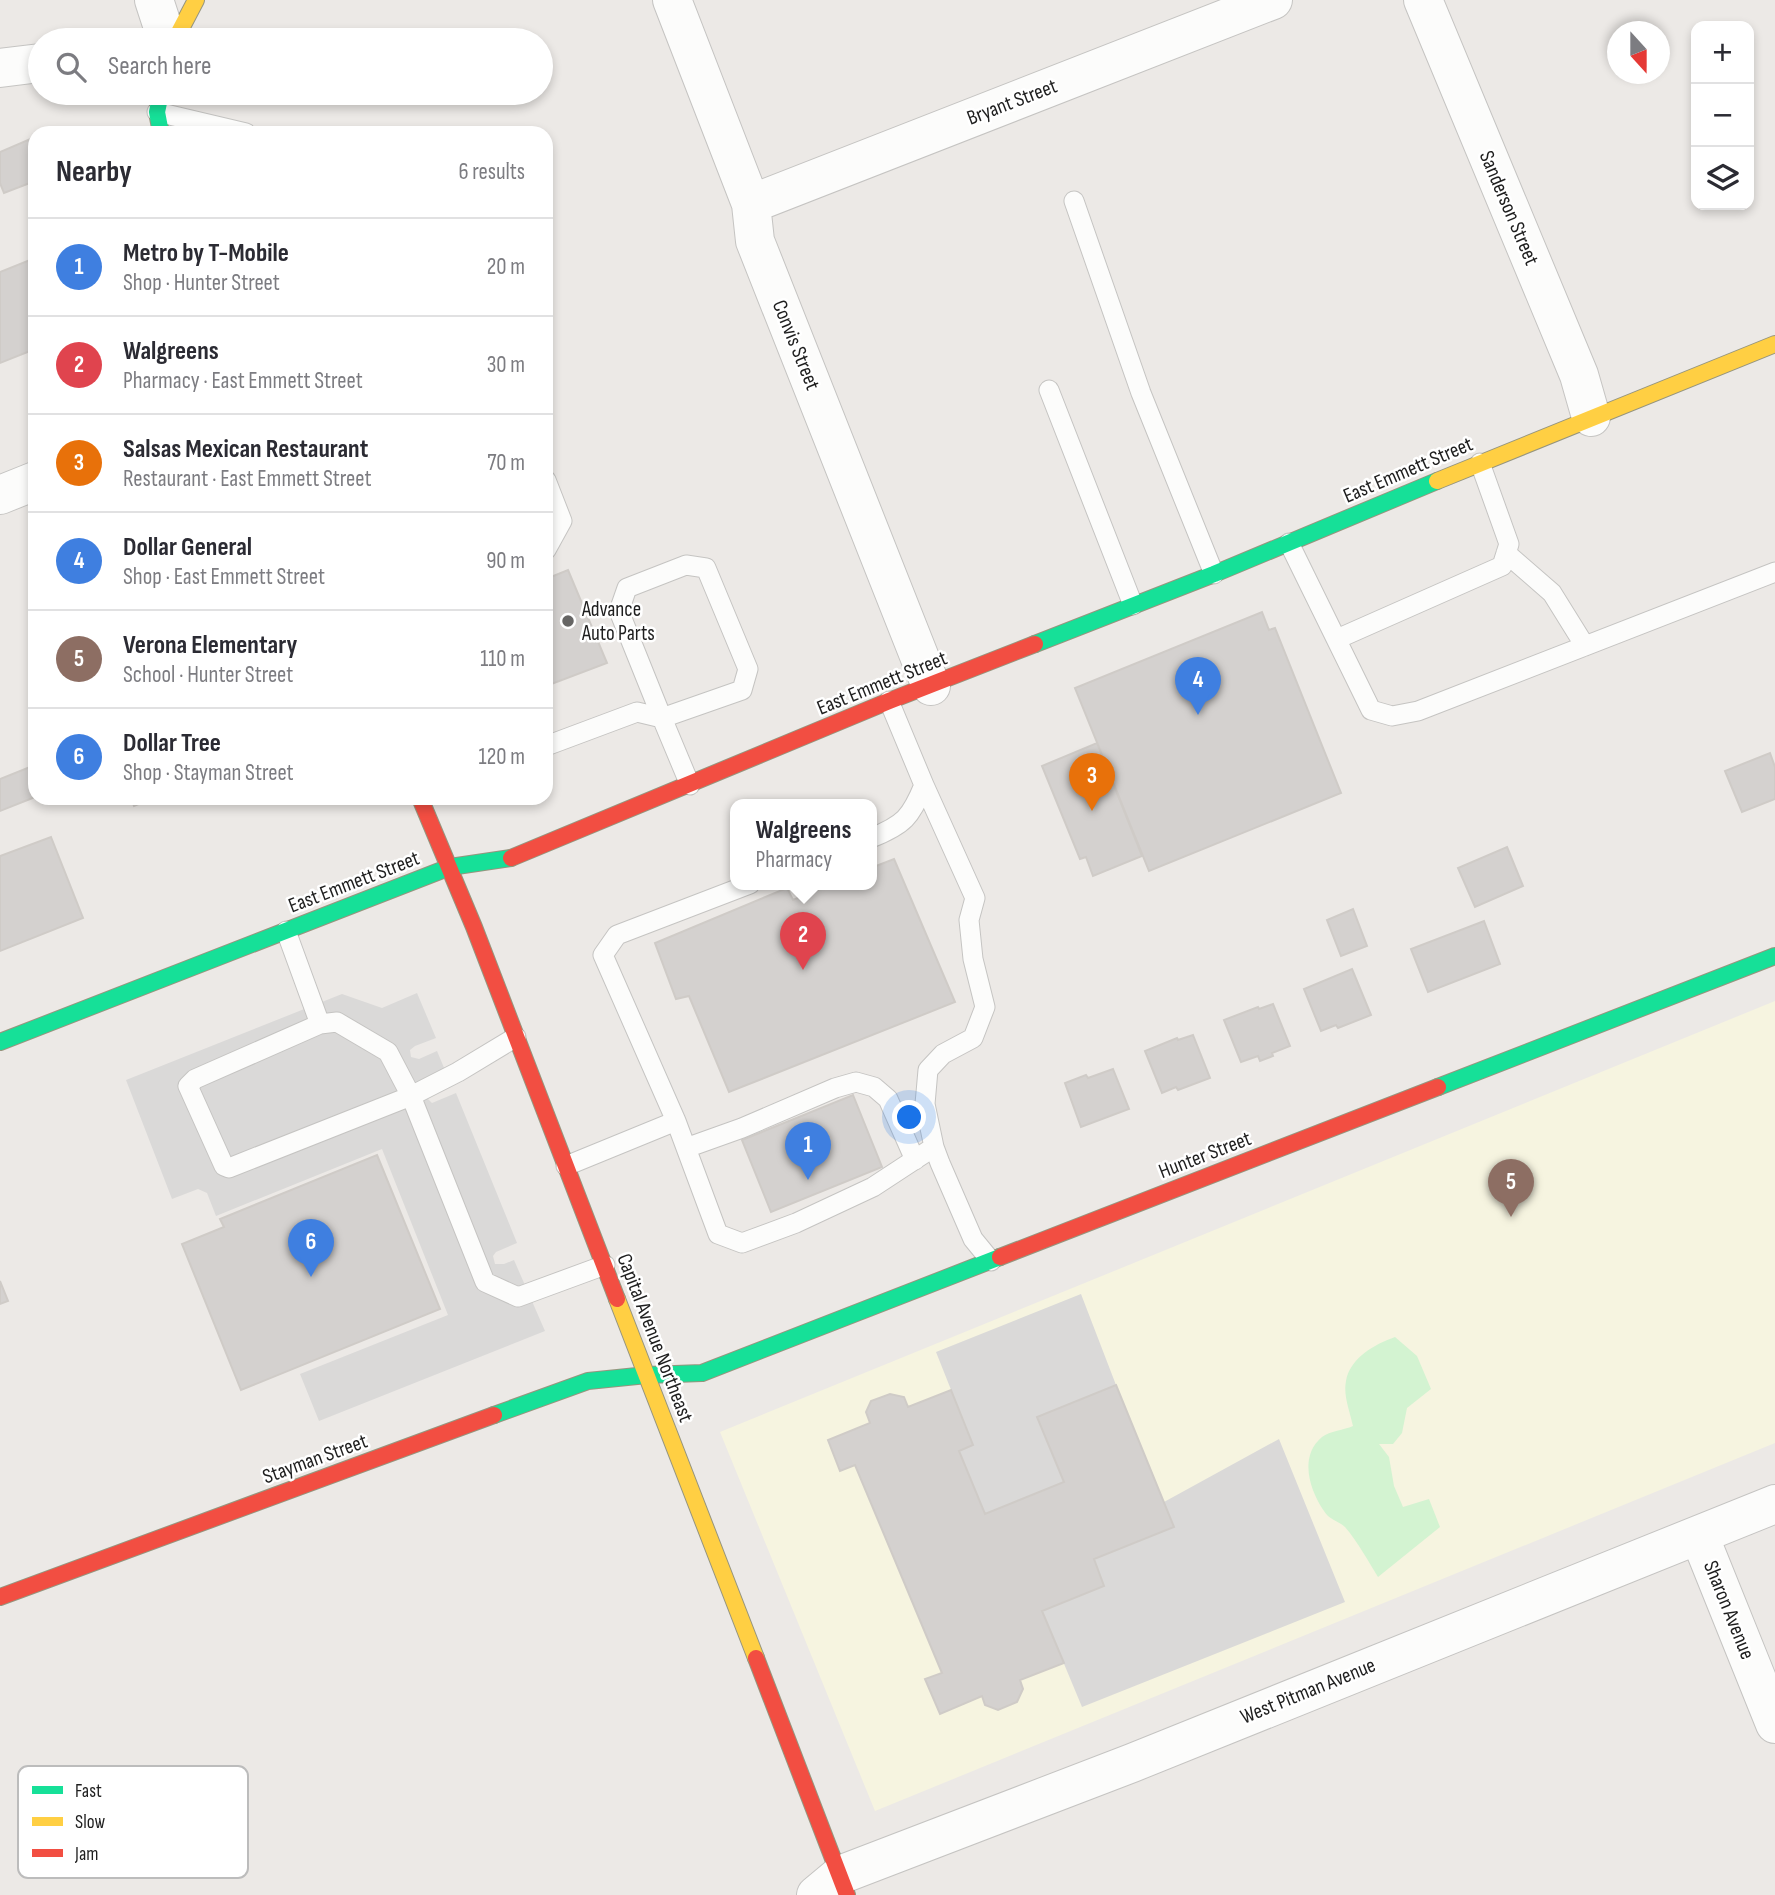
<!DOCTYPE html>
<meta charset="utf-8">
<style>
body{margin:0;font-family:"Sofia Sans Condensed",sans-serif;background:#f2f2f3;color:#2b2b33}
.controls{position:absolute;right:21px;top:21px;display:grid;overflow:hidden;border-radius:14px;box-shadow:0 4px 10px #0003}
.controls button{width:63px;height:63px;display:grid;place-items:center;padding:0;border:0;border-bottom:2px solid #e1e1e2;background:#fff;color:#2b2b33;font:35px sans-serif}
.compass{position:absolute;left:1607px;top:21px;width:63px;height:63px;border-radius:50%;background:#fff;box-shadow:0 4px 10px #0003;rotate:159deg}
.you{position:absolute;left:910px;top:1118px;width:24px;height:24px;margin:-18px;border:5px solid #fff;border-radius:50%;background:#1a73e8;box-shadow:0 0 0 10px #1a73e833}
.badge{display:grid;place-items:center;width:46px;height:46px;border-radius:50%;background:#7c3aed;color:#fff;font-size:23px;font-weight:700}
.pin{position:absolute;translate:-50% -58px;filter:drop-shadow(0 2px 4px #0008)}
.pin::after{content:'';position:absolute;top:37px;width:24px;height:21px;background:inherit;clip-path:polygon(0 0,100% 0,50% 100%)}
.popup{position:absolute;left:730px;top:799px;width:147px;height:91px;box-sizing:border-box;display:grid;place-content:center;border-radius:14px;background:#fff;filter:drop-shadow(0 2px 5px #0005);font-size:23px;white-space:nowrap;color:#7c7c81}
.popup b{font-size:26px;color:#2b2b33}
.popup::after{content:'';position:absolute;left:50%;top:100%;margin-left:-14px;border:14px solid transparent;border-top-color:#fff}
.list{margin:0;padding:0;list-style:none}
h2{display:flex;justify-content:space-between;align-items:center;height:91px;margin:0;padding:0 28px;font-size:30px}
h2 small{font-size:23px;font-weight:400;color:#7c7c81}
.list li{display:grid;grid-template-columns:46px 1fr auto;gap:21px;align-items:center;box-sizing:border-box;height:98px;padding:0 28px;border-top:2px solid #e1e1e2}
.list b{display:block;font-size:26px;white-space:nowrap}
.list p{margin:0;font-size:23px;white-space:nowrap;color:#7c7c81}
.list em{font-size:23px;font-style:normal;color:#7c7c81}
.icon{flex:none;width:38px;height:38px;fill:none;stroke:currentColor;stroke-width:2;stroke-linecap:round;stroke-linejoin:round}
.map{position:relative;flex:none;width:1775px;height:1895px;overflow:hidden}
.search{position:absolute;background:#fff;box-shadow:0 4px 10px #0003;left:28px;top:28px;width:525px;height:77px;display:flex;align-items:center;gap:18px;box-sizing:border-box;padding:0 24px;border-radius:38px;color:#7c7c81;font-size:26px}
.panel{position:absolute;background:#fff;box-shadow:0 4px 10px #0003;left:28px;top:126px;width:525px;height:679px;border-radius:21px}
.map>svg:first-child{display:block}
.education{fill:#f6f4e0}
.religious{fill:#dad9d8}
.park{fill:#d3f3d1}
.building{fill:#d4d1cf;stroke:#cfcbc7;stroke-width:2}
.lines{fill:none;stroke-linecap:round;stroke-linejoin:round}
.lane-casing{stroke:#c5c4c2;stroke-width:21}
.street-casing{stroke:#c5c4c2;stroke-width:40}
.fast-casing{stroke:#96957e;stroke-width:18}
.slow-casing{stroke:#96957e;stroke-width:18}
.jam-casing{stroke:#96957e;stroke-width:18}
.lane{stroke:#fcfcfb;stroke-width:19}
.street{stroke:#fcfcfb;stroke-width:38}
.fast{stroke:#16e098;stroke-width:16}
.slow{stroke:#ffcf43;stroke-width:16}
.jam{stroke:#f24e42;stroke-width:16}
.poi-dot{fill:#666564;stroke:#fff;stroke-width:2.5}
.labels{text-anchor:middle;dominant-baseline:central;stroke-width:5;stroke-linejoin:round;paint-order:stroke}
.street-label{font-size:21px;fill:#1e1e1e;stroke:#fff}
.poi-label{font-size:21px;fill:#1e1e1e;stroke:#fff;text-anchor:start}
.key{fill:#fff;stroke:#bcbcbc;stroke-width:2}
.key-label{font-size:19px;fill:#1e1e1e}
</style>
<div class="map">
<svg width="1775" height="1895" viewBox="0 0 1775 1895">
<rect width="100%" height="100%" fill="#ece9e6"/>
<path class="education" d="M 1775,1001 L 1775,1443 L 875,1811 L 720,1432 Z"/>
<path class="religious" d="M 417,993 L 436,1038 L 415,1046 L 410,1050 L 411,1057 L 419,1059 L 437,1051 L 450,1082 L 427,1098 L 432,1103 L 456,1093 L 517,1243 L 496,1252 L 493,1256 L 495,1264 L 504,1264 L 514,1260 L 545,1331 L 319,1421 L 300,1374 L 448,1315 L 382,1149 L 216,1216 L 207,1193 L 198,1189 L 172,1199 L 126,1080 L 342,994 L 382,1008 Z
M 1081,1294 L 1116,1385 L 1037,1417 L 1064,1482 L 985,1514 L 959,1451 L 973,1445 L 936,1352 Z
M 1279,1439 L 1345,1602 L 1082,1707 L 1042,1611 L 1094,1559 L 1174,1527 L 1164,1502 Z"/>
<path class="park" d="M 1395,1337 L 1417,1356 L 1431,1389 L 1407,1408 L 1402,1433 L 1393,1444 L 1379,1444 L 1389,1457 L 1394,1486 L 1403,1507 L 1429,1499 L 1440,1527 L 1378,1577 C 1368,1561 1358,1542 1345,1527 C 1339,1521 1329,1520 1324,1511 C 1309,1489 1299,1456 1322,1437 C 1330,1431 1344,1430 1353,1426 C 1350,1412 1343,1395 1346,1381 C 1350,1358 1375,1344 1395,1337 Z"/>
<path class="building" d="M 35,137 L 35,181 L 4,193 L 0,183 L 0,152 Z
M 35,258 L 35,349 L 0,363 L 0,272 Z
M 568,570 L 607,663 L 546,686 L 546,579 Z
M 1262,612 L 1269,630 L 1275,628 L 1341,793 L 1149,871 L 1075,688 Z
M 1097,743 L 1142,856 L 1093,876 L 1086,857 L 1080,859 L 1042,766 Z
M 1770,753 L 1775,767 L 1775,799 L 1742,812 L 1725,771 Z
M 35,765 L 35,797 L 0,811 L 0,779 Z
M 131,798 L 153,798 L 134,806 Z
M 51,837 L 83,918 L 0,951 L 0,856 Z
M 1507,847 L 1523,886 L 1475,907 L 1458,868 Z
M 894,859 L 955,1002 L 729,1092 L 689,996 L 676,999 L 655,943 L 787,888 L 793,900 L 831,884 L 871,884 L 871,868 Z
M 1353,909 L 1367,946 L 1341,956 L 1327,920 Z
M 1484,921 L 1500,964 L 1428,992 L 1411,949 Z
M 1352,969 L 1371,1015 L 1338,1028 L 1336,1025 L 1321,1031 L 1304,989 Z
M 1273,1004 L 1290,1046 L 1272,1053 L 1273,1056 L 1260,1061 L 1258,1056 L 1241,1062 L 1224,1020 L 1258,1007 L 1259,1009 Z
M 1193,1035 L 1210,1078 L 1178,1090 L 1176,1087 L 1162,1093 L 1145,1051 L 1177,1038 L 1178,1040 Z
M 1113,1069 L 1129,1109 L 1081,1127 L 1065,1083 L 1086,1075 L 1088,1078 Z
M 853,1095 L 882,1167 L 771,1212 L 742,1140 Z
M 377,1155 L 440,1309 L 241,1390 L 182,1244 L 224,1227 L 220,1219 Z
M 0,1281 L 8,1301 L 0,1304 Z
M 1116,1385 L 1174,1527 L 1094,1559 L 1104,1586 L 1042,1611 L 1064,1663 L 1020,1680 L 1023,1689 L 1017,1702 L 998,1710 L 985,1705 L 982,1696 L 940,1714 L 925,1679 L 942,1673 L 855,1465 L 840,1471 L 828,1440 L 870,1423 L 866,1412 L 871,1401 L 890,1394 L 904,1397 L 908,1407 L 951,1390 L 973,1445 L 959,1451 L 985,1514 L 1064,1482 L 1037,1417 Z"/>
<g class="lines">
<defs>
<path id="lane" d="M 157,112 L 246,133
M 1074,201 L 1141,393 L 1214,574
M 1049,390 L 1133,605
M 546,480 L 562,521 L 546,550
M 1289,543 L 1371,710 L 1392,716 L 1418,711 L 1775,572
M 1506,553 L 1552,593 L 1585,646
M 686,565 L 706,568 L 748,669 L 742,690 L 662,718 L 619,611 L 627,588 Z
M 1337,639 L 1502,566 L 1509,544 L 1480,463
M 546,746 L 637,712 L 662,718 L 690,785
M 924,785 L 975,898 L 969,920 L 973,959 L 985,1007 L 973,1038 L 943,1054 L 928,1070 L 925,1104 L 934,1147 L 940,1163 L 973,1239 L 991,1261
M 871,838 C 904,825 911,817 924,785 L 889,701
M 286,931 L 320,1024 L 337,1022 L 388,1052 L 411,1096 L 485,1282 L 518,1297 L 605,1265
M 320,1024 L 195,1079 L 188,1086 L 224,1166 L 229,1168 L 411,1096 L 458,1072 L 516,1037
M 676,1121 L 718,1234 L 742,1243 L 796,1223 L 873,1187 L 934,1147
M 686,1148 L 742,1128 L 835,1088 L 856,1082 L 874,1087 L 888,1099 L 915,1160
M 566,1166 L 676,1121 L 603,955 L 617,935 L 750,884"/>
<path id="street" d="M 154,0 L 167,40
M 672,0 L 751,204 L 755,241 L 931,686
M 1423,0 L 1579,375 L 1591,417
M 0,68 L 40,63
M 751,204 L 1273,0
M 0,495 L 35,481
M 1699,1535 L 1775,1724
M 816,1895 L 840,1875 L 1132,1763 L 1775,1504"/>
<path id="fast" d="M 161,93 L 157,112 L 161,133
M 1035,644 L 1214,574 L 1437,481
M 0,1042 L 450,867 L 511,858
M 1438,1087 L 1775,956
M 494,1415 L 588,1381 L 647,1375 L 702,1373 L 1000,1257"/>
<path id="slow" d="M 175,40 L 196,0
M 1437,481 L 1775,344
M 617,1299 L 756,1658"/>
<path id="jam" d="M 420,798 L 474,927 L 617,1299
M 511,858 L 889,701 L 1035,644
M 1000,1257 L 1438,1087
M 0,1597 L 494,1415
M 756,1658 L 847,1895"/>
</defs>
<use href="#lane" class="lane-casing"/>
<use href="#street" class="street-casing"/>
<use href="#fast" class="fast-casing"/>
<use href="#slow" class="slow-casing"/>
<use href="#jam" class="jam-casing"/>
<use href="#lane" class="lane"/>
<use href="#street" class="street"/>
<use href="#fast" class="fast"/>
<use href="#slow" class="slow"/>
<use href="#jam" class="jam"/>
</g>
<circle class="poi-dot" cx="568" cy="621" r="7"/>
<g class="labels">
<g class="street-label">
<text transform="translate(1012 102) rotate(-21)">Bryant Street</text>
<text transform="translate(1509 208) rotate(67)">Sanderson Street</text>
<text transform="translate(796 345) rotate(68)">Convis Street</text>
<text transform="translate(1408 470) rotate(-23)">East Emmett Street</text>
<text transform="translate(882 683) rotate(-22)">East Emmett Street</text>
<text transform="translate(354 882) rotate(-21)">East Emmett Street</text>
<text transform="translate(1205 1155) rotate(-21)">Hunter Street</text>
<text transform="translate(655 1338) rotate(69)">Capital Avenue Northeast</text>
<text transform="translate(315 1459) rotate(-20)">Stayman Street</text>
<text transform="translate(1729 1610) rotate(68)">Sharon Avenue</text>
<text transform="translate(1308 1691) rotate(-22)">West Pitman Avenue</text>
</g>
<g class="poi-label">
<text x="582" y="609">Advance<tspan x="582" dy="24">Auto Parts</tspan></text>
</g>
</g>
<rect x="18" y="1766" width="230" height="112" rx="10" class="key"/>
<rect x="32" y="1786" width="31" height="8" fill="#16e098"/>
<rect x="32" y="1817" width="31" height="9" fill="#ffcf43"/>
<rect x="32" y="1849" width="31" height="8" fill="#f24e42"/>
<g class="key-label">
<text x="75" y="1797">Fast</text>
<text x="75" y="1828">Slow</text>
<text x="75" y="1860">Jam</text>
</g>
</svg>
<div class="controls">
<button>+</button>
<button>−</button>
<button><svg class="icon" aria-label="layers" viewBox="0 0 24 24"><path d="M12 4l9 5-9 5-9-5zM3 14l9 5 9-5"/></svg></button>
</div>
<svg class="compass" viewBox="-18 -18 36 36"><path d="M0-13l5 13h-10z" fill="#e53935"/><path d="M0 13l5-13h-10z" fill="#7c7c81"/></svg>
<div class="you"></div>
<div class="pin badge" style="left:808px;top:1180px;background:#3f7fe0">1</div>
<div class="pin badge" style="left:803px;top:970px;background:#e0444e">2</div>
<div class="popup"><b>Walgreens</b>Pharmacy</div>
<div class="pin badge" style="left:1092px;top:811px;background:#e8710a">3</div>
<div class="pin badge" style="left:1198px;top:715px;background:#3f7fe0">4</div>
<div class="pin badge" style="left:1511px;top:1217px;background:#8d6e63">5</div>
<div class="pin badge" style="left:311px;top:1277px;background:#3f7fe0">6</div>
<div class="search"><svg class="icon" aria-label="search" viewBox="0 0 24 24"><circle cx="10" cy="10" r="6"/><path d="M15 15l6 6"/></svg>Search here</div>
<section class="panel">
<h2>Nearby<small>6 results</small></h2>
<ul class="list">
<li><span class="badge" style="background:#3f7fe0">1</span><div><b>Metro by T-Mobile</b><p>Shop · Hunter Street</p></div><em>20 m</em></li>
<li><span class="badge" style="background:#e0444e">2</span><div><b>Walgreens</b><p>Pharmacy · East Emmett Street</p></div><em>30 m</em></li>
<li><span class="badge" style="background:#e8710a">3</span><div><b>Salsas Mexican Restaurant</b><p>Restaurant · East Emmett Street</p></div><em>70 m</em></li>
<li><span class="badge" style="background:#3f7fe0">4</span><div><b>Dollar General</b><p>Shop · East Emmett Street</p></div><em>90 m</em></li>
<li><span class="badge" style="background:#8d6e63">5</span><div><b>Verona Elementary</b><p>School · Hunter Street</p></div><em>110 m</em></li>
<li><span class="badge" style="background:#3f7fe0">6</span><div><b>Dollar Tree</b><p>Shop · Stayman Street</p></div><em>120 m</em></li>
</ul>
</section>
</div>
